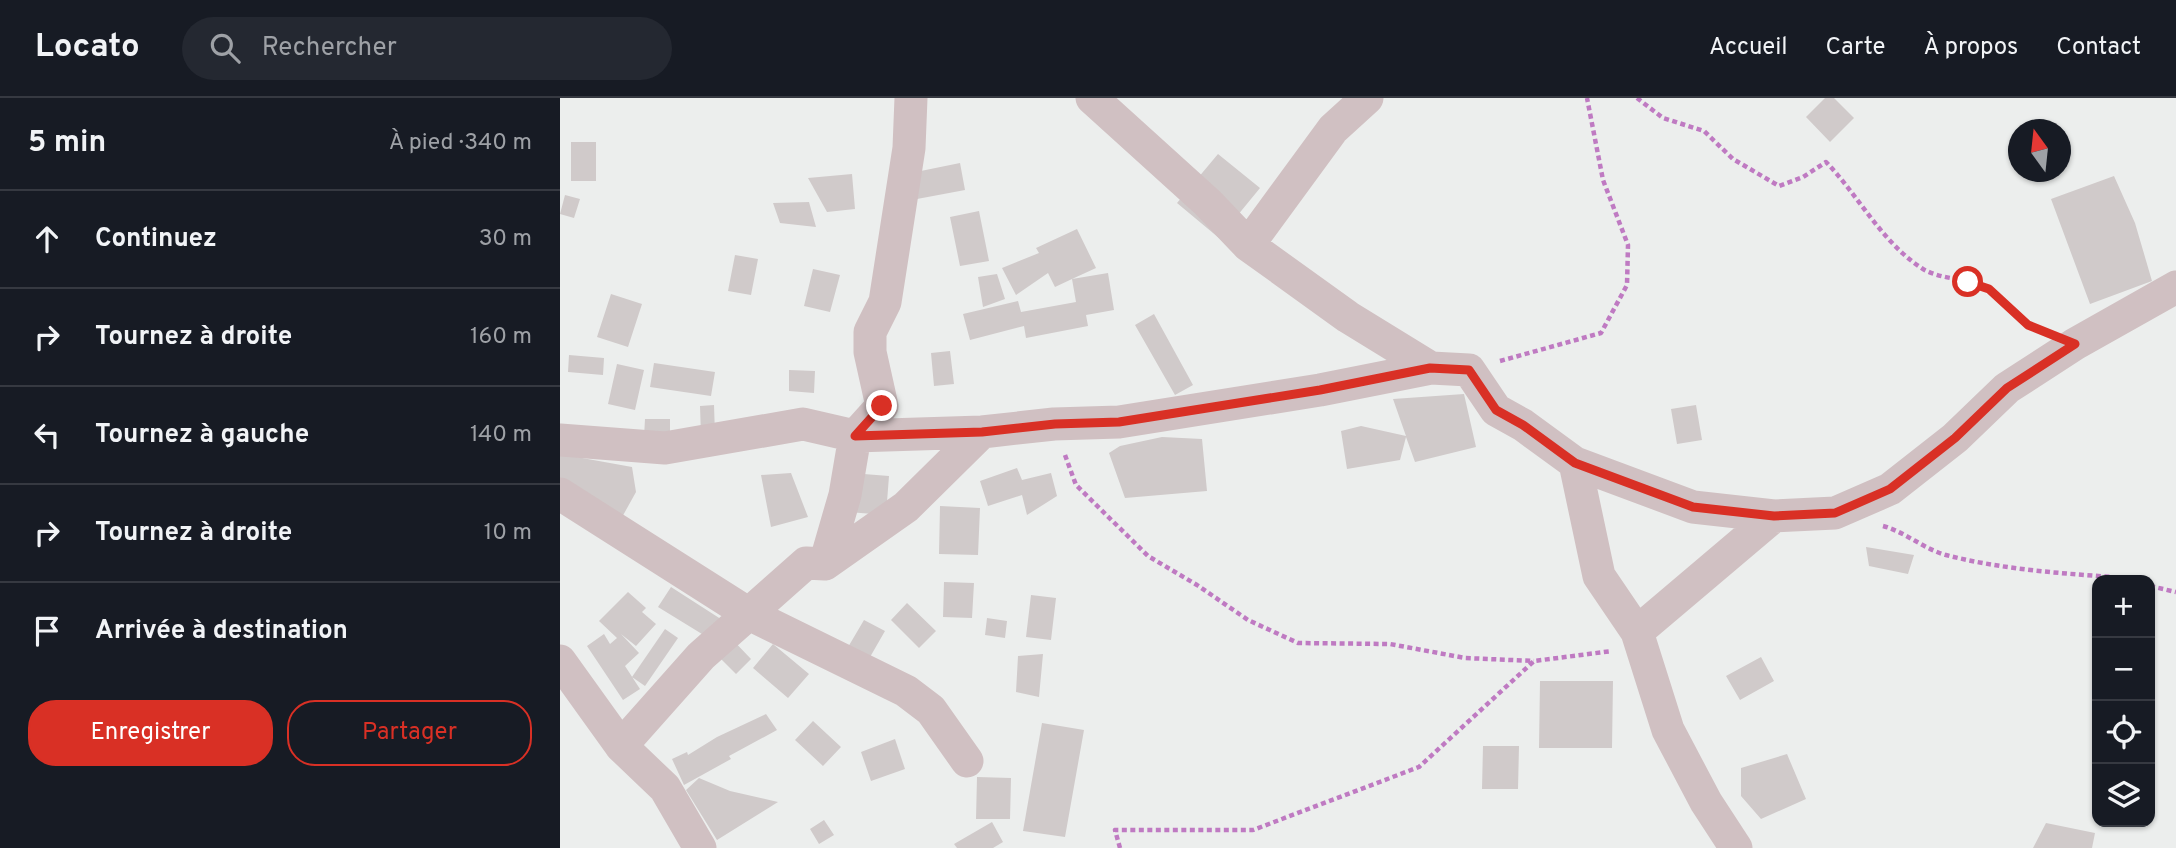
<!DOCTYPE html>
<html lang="fr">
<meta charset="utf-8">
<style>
body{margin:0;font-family:Overpass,sans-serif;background:#242831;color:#f1f3f6}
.controls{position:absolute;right:21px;bottom:21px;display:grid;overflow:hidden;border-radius:14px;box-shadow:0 2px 5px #0004}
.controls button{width:63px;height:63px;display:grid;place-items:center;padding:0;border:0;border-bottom:2px solid #363941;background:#171b24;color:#f1f3f6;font:35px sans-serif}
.compass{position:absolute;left:1448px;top:21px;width:63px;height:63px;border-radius:50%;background:#171b24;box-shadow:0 2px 5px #0004;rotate:345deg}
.stop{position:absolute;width:21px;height:21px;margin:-16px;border:5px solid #d93025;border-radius:50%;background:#fff}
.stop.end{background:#d93025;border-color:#fff;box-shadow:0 2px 7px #0008}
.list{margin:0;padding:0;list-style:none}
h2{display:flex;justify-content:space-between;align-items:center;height:91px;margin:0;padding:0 28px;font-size:30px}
h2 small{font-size:23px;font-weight:400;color:#9ea1a6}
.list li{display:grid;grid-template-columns:46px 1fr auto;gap:21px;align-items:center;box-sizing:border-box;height:98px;padding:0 28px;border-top:2px solid #363941}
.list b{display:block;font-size:26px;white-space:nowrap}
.list em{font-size:23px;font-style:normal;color:#9ea1a6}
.actions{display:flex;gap:14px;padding:21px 28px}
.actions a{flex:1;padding:16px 0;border:2px solid #d93025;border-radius:28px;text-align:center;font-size:24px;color:#d93025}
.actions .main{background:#d93025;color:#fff}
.icon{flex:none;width:38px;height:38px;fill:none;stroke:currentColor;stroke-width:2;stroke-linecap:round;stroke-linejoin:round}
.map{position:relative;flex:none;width:1616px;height:750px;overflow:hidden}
header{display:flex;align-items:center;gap:42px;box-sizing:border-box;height:98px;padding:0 35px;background:#171b24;border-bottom:2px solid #363941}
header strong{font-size:33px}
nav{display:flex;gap:38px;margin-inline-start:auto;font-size:24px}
.search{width:490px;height:63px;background:#242831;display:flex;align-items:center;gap:18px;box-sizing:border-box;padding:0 24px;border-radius:38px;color:#9ea1a6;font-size:26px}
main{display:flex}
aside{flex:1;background:#171b24}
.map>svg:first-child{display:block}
.building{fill:#d0caca}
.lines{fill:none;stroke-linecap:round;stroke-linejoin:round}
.path{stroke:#bf7ac2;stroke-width:4.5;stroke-dasharray:5 3.5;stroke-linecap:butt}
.minor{stroke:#d0c0c2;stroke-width:33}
.route{stroke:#d93025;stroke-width:9}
</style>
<header>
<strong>Locato</strong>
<div class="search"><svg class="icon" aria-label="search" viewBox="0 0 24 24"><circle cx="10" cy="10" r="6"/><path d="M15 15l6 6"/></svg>Rechercher</div>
<nav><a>Accueil</a><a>Carte</a><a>À propos</a><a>Contact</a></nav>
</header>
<main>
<aside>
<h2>5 min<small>À pied · 340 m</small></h2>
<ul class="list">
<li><svg class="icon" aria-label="ahead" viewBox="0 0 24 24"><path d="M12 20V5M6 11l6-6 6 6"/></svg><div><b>Continuez</b></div><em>30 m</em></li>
<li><svg class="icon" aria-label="right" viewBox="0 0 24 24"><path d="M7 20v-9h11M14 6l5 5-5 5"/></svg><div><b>Tournez à droite</b></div><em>160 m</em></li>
<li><svg class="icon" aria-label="left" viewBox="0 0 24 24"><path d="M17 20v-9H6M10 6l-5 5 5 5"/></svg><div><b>Tournez à gauche</b></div><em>140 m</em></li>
<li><svg class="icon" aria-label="right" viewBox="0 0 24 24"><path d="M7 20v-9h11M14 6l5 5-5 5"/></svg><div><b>Tournez à droite</b></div><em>10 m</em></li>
<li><svg class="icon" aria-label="arrive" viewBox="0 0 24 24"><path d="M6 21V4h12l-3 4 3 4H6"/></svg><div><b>Arrivée à destination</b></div></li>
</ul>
<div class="actions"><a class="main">Enregistrer</a><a>Partager</a></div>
</aside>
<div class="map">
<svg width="1616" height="750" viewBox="0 0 1616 750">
<rect width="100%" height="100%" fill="#eceeed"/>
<path class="building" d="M 1265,0 L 1274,0 L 1294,20 L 1270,44 L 1246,19 Z
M 11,44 L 36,44 L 36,83 L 11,83 Z
M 658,56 L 700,90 L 659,140 L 617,105 Z
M 400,65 L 405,92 L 357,101 L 351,75 Z
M 292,76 L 295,111 L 267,114 L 248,80 Z
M 1554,78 L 1575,125 L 1592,183 L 1530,206 L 1491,101 Z
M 5,97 L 20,101 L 14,120 L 0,116 Z
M 249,104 L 256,129 L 220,125 L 213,105 Z
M 419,113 L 429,163 L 400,168 L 390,119 Z
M 517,131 L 536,170 L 512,181 L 548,175 L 554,212 L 526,217 L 528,228 L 466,240 L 464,228 L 410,242 L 403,216 L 458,203 L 461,214 L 516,204 L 512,181 L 495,189 L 488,175 L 456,197 L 442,170 L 479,155 L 476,150 Z
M 175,157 L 198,161 L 191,197 L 168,193 Z
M 253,171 L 280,177 L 270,214 L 244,208 Z
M 437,176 L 445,201 L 423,209 L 418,179 Z
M 51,196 L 82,206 L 68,249 L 37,239 Z
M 594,216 L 633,287 L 615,297 L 575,227 Z
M 390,253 L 394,286 L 374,288 L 371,255 Z
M 9,257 L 44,260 L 43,277 L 8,274 Z
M 94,265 L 155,274 L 151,298 L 90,289 Z
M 57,266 L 84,272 L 75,312 L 48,306 Z
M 229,272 L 255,273 L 254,295 L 229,293 Z
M 904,296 L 916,349 L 855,364 L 846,339 L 840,362 L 787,371 L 781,333 L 801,328 L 846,338 L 833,301 Z
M 154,307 L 155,337 L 141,338 L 140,308 Z
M 1136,307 L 1142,342 L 1117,346 L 1111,311 Z
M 85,321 L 110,321 L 110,339 L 84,339 Z
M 602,339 L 642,341 L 647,393 L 565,400 L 549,355 L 560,348 Z
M 0,356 L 72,369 L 76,394 L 56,430 L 0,413 Z
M 457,370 L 462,382 L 491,375 L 497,398 L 467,417 L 462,397 L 428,408 L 420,383 Z
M 231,375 L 248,419 L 211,429 L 201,377 Z
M 291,375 L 329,378 L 326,417 L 288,414 Z
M 380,408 L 420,410 L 418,457 L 379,456 Z
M 1306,449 L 1354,457 L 1348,476 L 1309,468 Z
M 384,484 L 414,485 L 412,520 L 383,519 Z
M 111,489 L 167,525 L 155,544 L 98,509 Z
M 68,494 L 86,510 L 82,514 L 96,526 L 76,548 L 61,536 L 79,555 L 65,568 L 80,591 L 63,602 L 27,548 L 44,536 L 50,546 L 57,540 L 39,523 Z
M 471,497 L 496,500 L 491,542 L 466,539 Z
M 347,505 L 376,533 L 359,550 L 331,522 Z
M 427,520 L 447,523 L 445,540 L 425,537 Z
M 304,522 L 325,533 L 302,573 L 281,561 Z
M 105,531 L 118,540 L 85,588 L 72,579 Z
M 169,538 L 191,561 L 176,576 L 154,554 Z
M 213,546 L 249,576 L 228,600 L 193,570 Z
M 483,556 L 479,599 L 456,594 L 458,558 Z
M 1201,559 L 1214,583 L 1180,602 L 1166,578 Z
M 980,583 L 1053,583 L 1052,650 L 979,650 Z
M 1533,588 L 1537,588 L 1537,627 L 1534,628 Z
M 206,616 L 217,632 L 169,658 L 171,661 L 124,687 L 112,661 L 127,654 L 128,657 L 157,639 Z
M 253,623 L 281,649 L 263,668 L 235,642 Z
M 482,625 L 524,632 L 505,739 L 463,733 Z
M 335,641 L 345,671 L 311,683 L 301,654 Z
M 923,648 L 959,648 L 958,691 L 922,691 Z
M 1227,656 L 1246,701 L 1201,721 L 1181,698 L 1181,670 Z
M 417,679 L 451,680 L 450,721 L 416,721 Z
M 139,680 L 170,693 L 218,704 L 157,742 L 126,692 Z
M 264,722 L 274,737 L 259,746 L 250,731 Z
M 432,724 L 443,744 L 433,750 L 397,750 L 394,746 Z
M 1486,725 L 1535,735 L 1532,750 L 1473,750 Z"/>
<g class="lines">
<path class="path" d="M 1077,0 L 1103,20 L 1144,33 L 1173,61 L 1219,88 L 1243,79 L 1266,64 C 1299,98 1322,145 1363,171 C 1383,183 1411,179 1430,192 C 1449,204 1459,223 1480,232
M 940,263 L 1041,235 L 1067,187 L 1068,147 L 1043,82 L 1027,0
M 505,357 L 516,387 L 588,458 L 637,487 L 688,522 L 738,545 L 830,546 L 905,560 L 974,563
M 1323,428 C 1345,434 1364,451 1386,457 C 1440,471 1496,475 1552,479 L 1565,482
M 1590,488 L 1616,494
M 560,750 L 555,732 L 693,732 L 859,669 L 974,563 L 1052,553"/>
<path class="minor" d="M 532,0 L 648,105 L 688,147 L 788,219 L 871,270
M 688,147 L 773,31 L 807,0
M 0,342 L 105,350 L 243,326 L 295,338 L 422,334 L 494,326 L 559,324 L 760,292 L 871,270 L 909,272 L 936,312 L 963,327 L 1015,365 L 1039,478 L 1077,534 L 1108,632 L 1146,704 L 1176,750
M 1015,365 L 1133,409 L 1214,418 L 1275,415 L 1330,391 L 1395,340 L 1447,290 L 1515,246 L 1616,189
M 0,396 L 189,516 L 346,593 L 371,612 L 407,663
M 265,466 L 285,397 L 295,338 L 322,308 L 310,254 L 310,234 L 325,204 L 349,50 L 351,0
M 1077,534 L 1214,418
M 0,563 L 61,648 L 105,690 L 140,750
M 61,648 L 141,558 L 246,465 L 265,466 L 346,409 L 422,334"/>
</g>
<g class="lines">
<path class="route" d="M 322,308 L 295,338 L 422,334 L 495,326 L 559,324 L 760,292 L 870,270 L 909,272 L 936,312 L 963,327 L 1015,365 L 1133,409 L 1214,418 L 1275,415 L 1330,391 L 1395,340 L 1447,290 L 1515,246 L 1468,227 L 1429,191 L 1408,184"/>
</g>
</svg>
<div class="controls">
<button>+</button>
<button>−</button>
<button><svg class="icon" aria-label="locate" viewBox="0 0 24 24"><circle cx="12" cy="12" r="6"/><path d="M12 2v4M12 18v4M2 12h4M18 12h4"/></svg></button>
<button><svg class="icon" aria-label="layers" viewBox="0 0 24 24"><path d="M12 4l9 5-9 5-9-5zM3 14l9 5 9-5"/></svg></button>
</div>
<svg class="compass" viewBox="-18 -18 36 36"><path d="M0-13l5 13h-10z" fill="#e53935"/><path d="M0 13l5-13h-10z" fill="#9ea1a6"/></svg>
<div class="stop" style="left:1408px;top:184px"></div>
<div class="stop end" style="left:322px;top:308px"></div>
</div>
</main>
